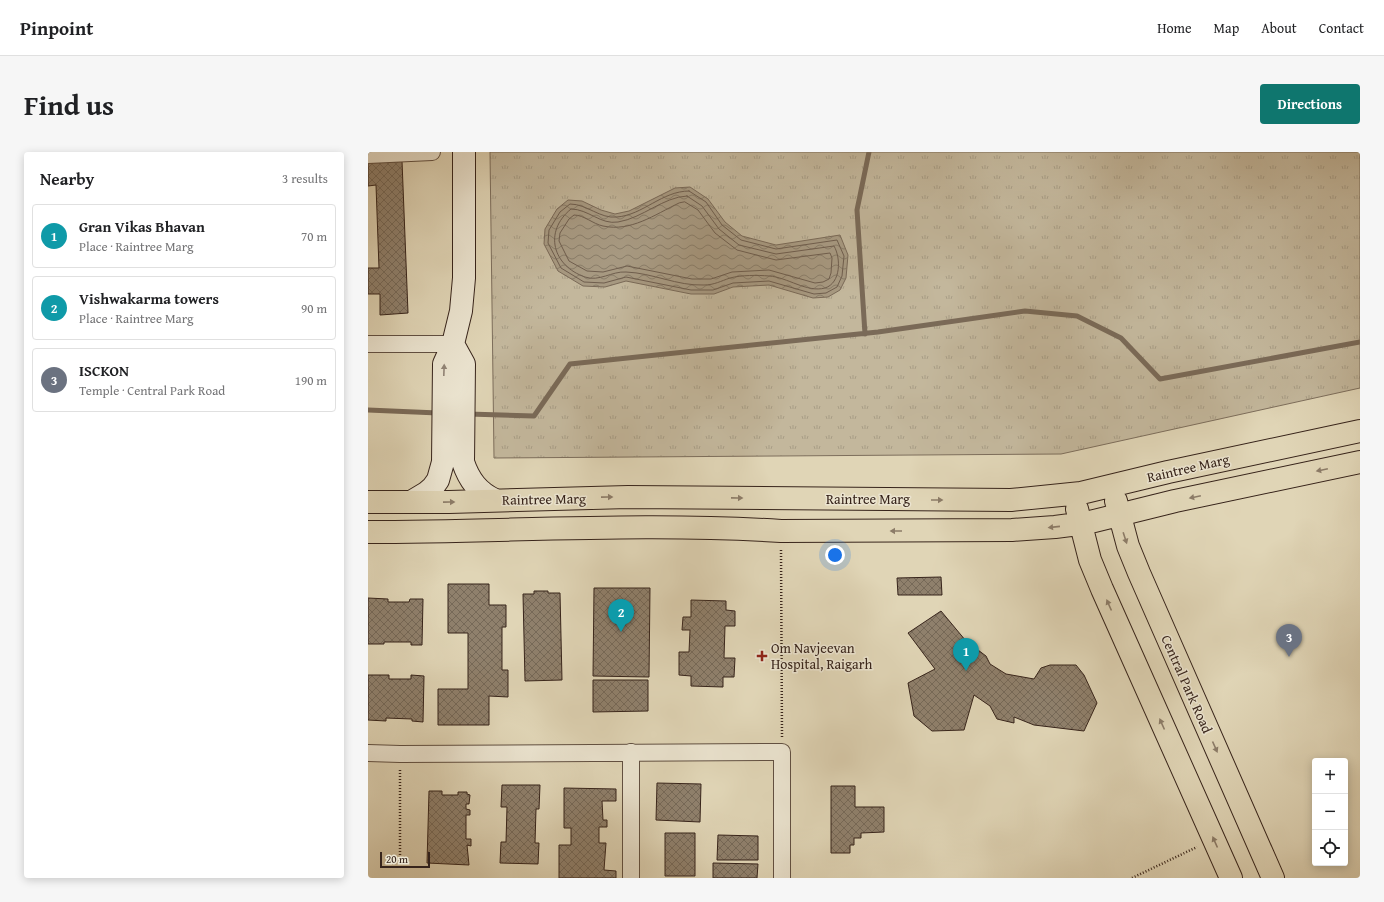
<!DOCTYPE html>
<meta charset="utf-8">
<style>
body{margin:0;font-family:"Gentium Book Plus",serif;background:#f6f6f6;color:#202124}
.controls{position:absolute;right:12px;bottom:12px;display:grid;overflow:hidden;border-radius:4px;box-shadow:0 2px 10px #0003}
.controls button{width:36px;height:36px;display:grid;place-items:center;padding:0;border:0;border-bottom:1px solid #e0e0e0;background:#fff;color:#202124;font:20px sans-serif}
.scale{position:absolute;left:12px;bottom:10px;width:50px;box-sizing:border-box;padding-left:4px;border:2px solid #37241b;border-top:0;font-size:11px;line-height:14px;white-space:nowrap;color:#37241b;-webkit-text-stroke:3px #ebe4d0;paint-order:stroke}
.you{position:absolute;left:467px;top:403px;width:14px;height:14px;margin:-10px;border:3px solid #fff;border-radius:50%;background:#1a73e8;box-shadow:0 0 0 6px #1a73e833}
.badge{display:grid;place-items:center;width:26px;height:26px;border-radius:50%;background:#0f766e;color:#fff;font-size:13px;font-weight:700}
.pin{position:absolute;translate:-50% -33px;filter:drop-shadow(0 1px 2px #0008)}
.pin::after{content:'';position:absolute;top:21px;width:14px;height:12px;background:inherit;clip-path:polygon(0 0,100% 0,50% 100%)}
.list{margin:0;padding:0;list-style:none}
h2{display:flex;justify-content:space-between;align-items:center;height:52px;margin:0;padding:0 16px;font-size:17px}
h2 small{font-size:13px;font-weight:400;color:#757577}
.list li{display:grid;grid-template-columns:26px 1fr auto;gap:12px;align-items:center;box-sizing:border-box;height:64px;margin:0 8px 8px;padding:0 8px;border:1px solid #e0e0e0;border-radius:4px}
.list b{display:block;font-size:15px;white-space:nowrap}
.list p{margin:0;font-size:13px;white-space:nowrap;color:#757577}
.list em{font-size:13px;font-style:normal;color:#757577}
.icon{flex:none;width:22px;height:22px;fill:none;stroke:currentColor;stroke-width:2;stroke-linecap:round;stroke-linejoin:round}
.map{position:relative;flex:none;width:992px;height:726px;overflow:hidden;border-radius:4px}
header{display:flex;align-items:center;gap:24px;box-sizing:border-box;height:56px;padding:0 20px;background:#fff;border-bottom:1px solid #e0e0e0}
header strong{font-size:19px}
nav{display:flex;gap:22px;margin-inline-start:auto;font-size:14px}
.intro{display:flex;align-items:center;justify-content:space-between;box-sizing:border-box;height:96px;padding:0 24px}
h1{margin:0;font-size:28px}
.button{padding:10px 18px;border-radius:4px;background:#0f766e;color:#fff;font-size:14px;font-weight:700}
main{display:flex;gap:24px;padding:0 24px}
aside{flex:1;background:#fff;border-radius:4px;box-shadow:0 2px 10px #0003}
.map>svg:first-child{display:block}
.grass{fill:url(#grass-tufts);stroke:#7d6e5c}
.water{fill:url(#water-waves);stroke:#7a6a58}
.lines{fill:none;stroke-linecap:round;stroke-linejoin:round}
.shore{stroke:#6f5e4e;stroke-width:1}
.stream{stroke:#7a6a58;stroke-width:5}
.building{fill:url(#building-cross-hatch);stroke:#37241b}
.street-casing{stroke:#615042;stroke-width:18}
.secondary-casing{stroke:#37241b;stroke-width:24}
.primary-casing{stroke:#37241b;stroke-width:24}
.path{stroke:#37241b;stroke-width:2.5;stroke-dasharray:1 2;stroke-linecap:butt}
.street{stroke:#ebe4d0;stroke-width:16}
.secondary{stroke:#ebe4d0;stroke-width:22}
.primary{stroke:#e0d5b6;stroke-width:22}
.oneway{fill:#918476}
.oneway2{fill:#8c7c68}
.poi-dot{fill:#8f2418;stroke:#ebe4d0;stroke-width:1.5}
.labels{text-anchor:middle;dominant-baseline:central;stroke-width:3;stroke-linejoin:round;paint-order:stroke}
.street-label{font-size:14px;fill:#37241b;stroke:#ebe4d0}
.poi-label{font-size:14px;fill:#37241b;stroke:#ebe4d0;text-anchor:start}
</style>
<header>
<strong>Pinpoint</strong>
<nav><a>Home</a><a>Map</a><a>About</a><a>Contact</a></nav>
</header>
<div class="intro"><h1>Find us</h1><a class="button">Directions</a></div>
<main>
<aside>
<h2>Nearby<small>3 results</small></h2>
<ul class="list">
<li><span class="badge" style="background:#0f9aa8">1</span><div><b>Gran Vikas Bhavan</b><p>Place · Raintree Marg</p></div><em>70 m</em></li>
<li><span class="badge" style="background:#0f9aa8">2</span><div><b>Vishwakarma towers</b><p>Place · Raintree Marg</p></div><em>90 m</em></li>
<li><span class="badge" style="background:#6b7280">3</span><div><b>ISCKON</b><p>Temple · Central Park Road</p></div><em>190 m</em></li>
</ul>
</aside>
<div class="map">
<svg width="992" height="726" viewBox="0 0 992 726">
<defs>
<pattern id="grass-tufts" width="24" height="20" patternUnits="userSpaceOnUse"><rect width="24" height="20" fill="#c3b79c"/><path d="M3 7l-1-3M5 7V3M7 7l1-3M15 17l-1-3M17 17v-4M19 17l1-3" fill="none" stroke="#a89d86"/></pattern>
<pattern id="water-waves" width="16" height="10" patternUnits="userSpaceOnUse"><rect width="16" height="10" fill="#a79981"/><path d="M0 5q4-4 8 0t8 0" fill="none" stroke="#897d69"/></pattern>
<pattern id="building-cross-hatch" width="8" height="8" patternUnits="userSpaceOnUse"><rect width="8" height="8" fill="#8f806c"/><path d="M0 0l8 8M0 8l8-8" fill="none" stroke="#766958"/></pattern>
</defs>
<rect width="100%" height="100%" fill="#e0d5b6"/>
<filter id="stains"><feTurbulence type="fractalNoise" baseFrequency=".005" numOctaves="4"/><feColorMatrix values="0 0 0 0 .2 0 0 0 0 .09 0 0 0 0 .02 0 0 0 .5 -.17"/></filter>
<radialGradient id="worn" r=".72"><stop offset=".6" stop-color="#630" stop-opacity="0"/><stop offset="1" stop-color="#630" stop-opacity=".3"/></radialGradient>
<path class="grass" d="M 122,0 L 992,0 L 992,236 L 693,302 L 126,306 Z"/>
<path class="water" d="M 322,35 L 340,47 L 357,70 L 374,84 L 408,93 L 472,83 L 480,103 L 478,126 L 472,138 L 460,145 L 445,146 L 401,133 L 365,135 L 346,142 L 323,142 L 258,129 L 237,135 L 215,134 L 190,119 L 176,92 L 177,77 L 189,57 L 200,48 L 214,49 L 233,58 L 247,62 L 261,59 L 307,36 Z"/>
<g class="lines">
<path class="shore" d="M 321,39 L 338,50 L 354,73 L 373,88 L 408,97 L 469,88 L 476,104 L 474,124 L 469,135 L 458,141 L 446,142 L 401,129 L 365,131 L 345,138 L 323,138 L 258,125 L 236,131 L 216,130 L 193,116 L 180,91 L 181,78 L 192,60 L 202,52 C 219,52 232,67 249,65 C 275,63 294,39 321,39 Z
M 319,44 L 334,54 L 351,77 L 371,93 L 408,102 L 466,94 C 473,106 473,131 457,136 C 439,141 419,125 401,124 C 390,123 373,123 362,126 C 353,129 346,133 336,133 C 309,134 285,121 258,120 C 244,119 231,130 217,125 C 185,114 175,80 203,57 C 220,57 233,73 250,70 C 275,66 295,45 319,44 Z
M 317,50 L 330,58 L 347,81 L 369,98 L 408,108 L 462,101 L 464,106 L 463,121 L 461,127 L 455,130 L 447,131 L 401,118 L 364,120 L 343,127 L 324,127 L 259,114 L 235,120 L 219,119 L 201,109 L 191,89 L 192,81 L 201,67 L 206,63 C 216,63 225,72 235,74 C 263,80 286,63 311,51 Z"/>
<path class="stream" d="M 497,182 L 489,58 L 501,0
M 0,258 L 70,261
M 100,262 L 166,264 L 202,212 L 510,180 L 657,159 L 709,164 L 753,186 L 792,227 L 992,190"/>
</g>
<path class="building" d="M 34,9 L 40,161 L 12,163 L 12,142 L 0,142 L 0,116 L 11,116 L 8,33 L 0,34 L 0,10 Z
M 573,425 L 574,443 L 530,443 L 529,426 Z
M 80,432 L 121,432 L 121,453 L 138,453 L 138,475 L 134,475 L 134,518 L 140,518 L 140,545 L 121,544 L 121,573 L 70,573 L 70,537 L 100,537 L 100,481 L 80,481 Z
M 226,436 L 282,436 L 281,525 L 225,524 Z
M 166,439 L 180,439 L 180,441 L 192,441 L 194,528 L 157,529 L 155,442 L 166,442 Z
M 0,446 L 20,447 L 20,450 L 41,450 L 42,447 L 55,447 L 54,493 L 43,493 L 43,490 L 16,490 L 16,492 L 0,492 Z
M 323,448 L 358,449 L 358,458 L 367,459 L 367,474 L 357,474 L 356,506 L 367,506 L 366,525 L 355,525 L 355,535 L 323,534 L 323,524 L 311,523 L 311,500 L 321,500 L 322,478 L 314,478 L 315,465 L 323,465 Z
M 573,459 L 598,489 L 618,504 L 622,512 L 638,522 L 666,527 L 673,516 L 682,513 L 708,513 L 716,523 L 729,551 L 716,579 L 666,573 L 646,565 L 646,571 L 629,567 L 622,554 L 606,543 L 596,578 L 564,579 L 546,564 L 540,531 L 567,517 L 540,481 Z
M 0,523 L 21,523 L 21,527 L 43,527 L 43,523 L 56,524 L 55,570 L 44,569 L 44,567 L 18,566 L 18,569 L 0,568 Z
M 225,528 L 280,528 L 280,559 L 225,560 Z
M 289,631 L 333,632 L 332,670 L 288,668 Z
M 134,633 L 172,633 L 171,657 L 168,657 L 167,691 L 171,691 L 170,712 L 132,711 L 133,690 L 138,690 L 139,655 L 133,655 Z
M 463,634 L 487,634 L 487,655 L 516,655 L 516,680 L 493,681 L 493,686 L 486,686 L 486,693 L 482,693 L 482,701 L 463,701 Z
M 196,636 L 248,637 L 248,649 L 234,649 L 235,668 L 239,668 L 239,675 L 231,675 L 231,691 L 238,691 L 236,718 L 248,719 L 248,726 L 191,726 L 191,693 L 203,693 L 203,676 L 196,676 Z
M 61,639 L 74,639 L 74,643 L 90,643 L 90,640 L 99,640 L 99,642 L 102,643 L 101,652 L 98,652 L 98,657 L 102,658 L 102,663 L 98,663 L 98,687 L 103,687 L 103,694 L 99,693 L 101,713 L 59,711 Z
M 297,681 L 327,681 L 327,724 L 297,724 Z
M 350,683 L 390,684 L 390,708 L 349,708 Z
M 345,711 L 390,712 L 389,726 L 345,726 Z"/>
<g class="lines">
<defs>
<path id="street" d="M 0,3 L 64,0
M 0,192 L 85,192
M 263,600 L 263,726
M 0,601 L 32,602 L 414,600 L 414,726"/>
<path id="secondary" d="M 85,192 L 96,212 L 95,310 C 101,328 110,340 127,348
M 43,350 L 58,341 L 65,335 L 70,328 L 75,310 L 76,212 L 85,192 L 93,159 L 96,126 L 96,0"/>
<path id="primary" d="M 748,349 L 760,394 L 771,421 L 905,726
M 0,350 L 81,350 L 260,345 L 643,348 L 713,341 L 800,320 L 992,279
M 709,357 L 722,408 L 734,437 L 863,726
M 0,380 C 138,380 275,370 413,379 L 644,378 L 687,375 L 718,371 L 807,349 L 992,310"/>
</defs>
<use href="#street" class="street-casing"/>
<use href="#secondary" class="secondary-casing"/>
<use href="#primary" class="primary-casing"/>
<path class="path" d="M 413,398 L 414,585
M 32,712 L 32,617
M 764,726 L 829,695"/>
<use href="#street" class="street"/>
<use href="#secondary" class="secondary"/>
<use href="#primary" class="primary"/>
</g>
<defs><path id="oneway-solid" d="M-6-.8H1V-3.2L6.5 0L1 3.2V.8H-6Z"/></defs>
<use class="oneway" href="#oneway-solid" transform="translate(76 218) rotate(-88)"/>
<g class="oneway2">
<use href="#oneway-solid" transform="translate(954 318) rotate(168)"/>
<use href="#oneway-solid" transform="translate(239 345) rotate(-1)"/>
<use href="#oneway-solid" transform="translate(827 345) rotate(168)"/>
<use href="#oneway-solid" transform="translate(369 346) rotate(1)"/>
<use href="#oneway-solid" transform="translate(569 348)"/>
<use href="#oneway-solid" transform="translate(81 350) rotate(-1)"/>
<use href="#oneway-solid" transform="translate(686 375) rotate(174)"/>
<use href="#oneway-solid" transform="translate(528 379) rotate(-180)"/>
<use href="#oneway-solid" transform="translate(757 386) rotate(72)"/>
<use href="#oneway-solid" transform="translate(741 453) rotate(-114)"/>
<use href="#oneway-solid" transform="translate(794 572) rotate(-114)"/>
<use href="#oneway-solid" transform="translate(847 595) rotate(66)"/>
<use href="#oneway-solid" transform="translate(847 690) rotate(-114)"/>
</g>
<path class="poi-dot" d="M392 498h4v4h4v4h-4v4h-4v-4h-4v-4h4z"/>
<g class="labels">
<g class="street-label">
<text transform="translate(820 316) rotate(-13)">Raintree Marg</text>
<text transform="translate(176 347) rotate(-1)">Raintree Marg</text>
<text x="500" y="347">Raintree Marg</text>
<text transform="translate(819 532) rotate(66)">Central Park Road</text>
</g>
<g class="poi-label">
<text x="403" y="496">Om Navjeevan<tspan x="403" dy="16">Hospital, Raigarh</tspan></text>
</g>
</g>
<rect width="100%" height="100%" filter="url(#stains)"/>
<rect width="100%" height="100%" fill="url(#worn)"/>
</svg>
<div class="controls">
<button>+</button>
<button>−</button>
<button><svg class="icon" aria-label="locate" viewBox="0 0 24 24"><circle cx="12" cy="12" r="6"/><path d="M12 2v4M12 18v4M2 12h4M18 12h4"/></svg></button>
</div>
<div class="scale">20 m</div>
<div class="you"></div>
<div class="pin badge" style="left:598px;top:519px;background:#0f9aa8">1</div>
<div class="pin badge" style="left:253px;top:480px;background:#0f9aa8">2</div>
<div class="pin badge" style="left:921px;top:505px;background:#6b7280">3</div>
</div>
</main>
